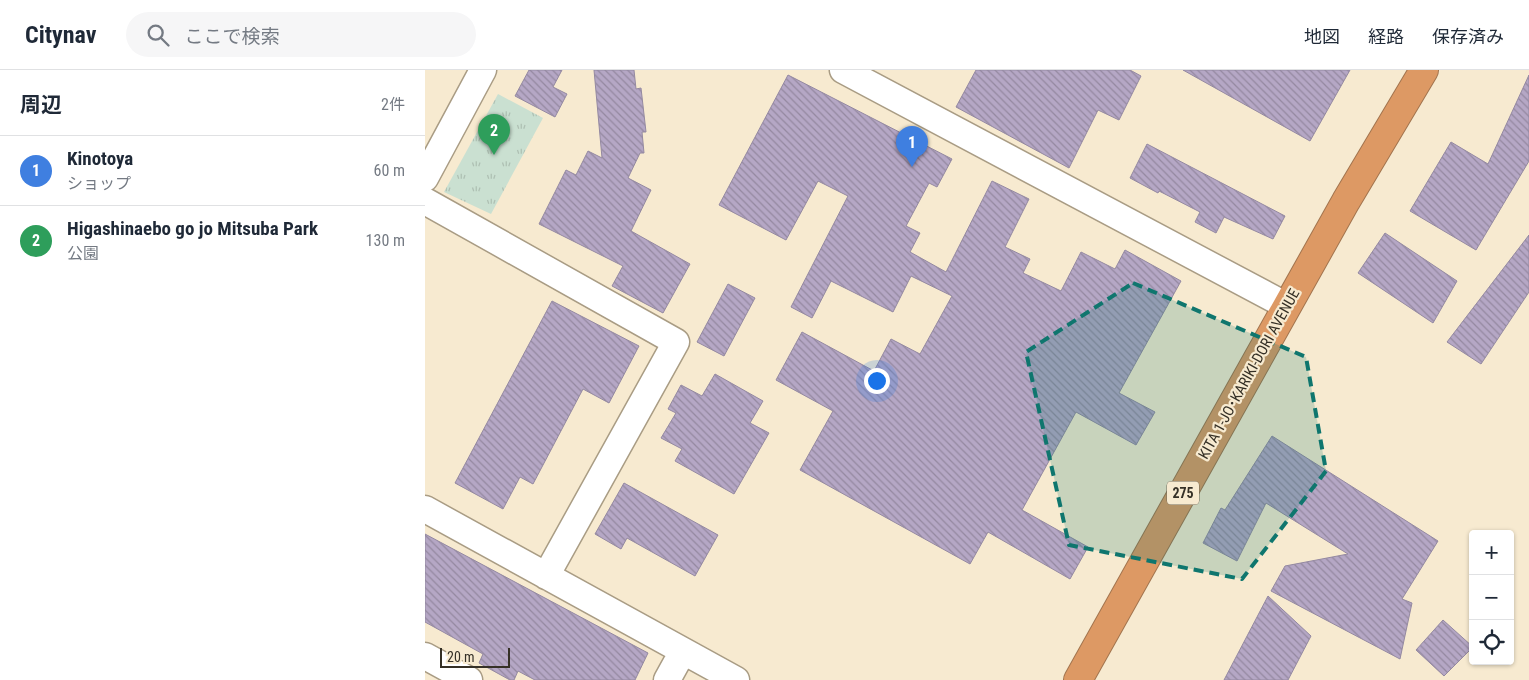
<!DOCTYPE html>
<html lang="ja">
<meta charset="utf-8">
<style>
body{margin:0;font-family:"Roboto Condensed","Noto Sans JP",sans-serif;background:#f6f6f7;color:#1f2937}
.controls{position:absolute;right:15px;bottom:15px;display:grid;overflow:hidden;border-radius:5px;box-shadow:0 1px 4px #0004}
.controls button{width:45px;height:45px;display:grid;place-items:center;padding:0;border:0;border-bottom:1px solid #e0e1e3;background:#fff;color:#1f2937;font:25px sans-serif}
.scale{position:absolute;left:15px;bottom:12px;width:70px;box-sizing:border-box;padding-left:5px;border:2px solid #353026;border-top:0;font-size:14px;line-height:18px;white-space:nowrap;color:#353026;-webkit-text-stroke:4px #f7ead0;paint-order:stroke}
.you{position:absolute;left:451px;top:310px;width:18px;height:18px;margin:-12px;border:4px solid #fff;border-radius:50%;background:#1a73e8;box-shadow:0 0 0 8px #1a73e833}
.badge{display:grid;place-items:center;width:32px;height:32px;border-radius:50%;background:#db2777;color:#fff;font-size:16px;font-weight:700}
.pin{position:absolute;translate:-50% -41px;filter:drop-shadow(0 1px 2px #0008)}
.pin::after{content:'';position:absolute;top:26px;width:18px;height:15px;background:inherit;clip-path:polygon(0 0,100% 0,50% 100%)}
.list{margin:0;padding:0;list-style:none}
h2{display:flex;justify-content:space-between;align-items:center;height:65px;margin:0;padding:0 20px;font-size:21px}
h2 small{font-size:16px;font-weight:400;color:#747a83}
.list li{display:grid;grid-template-columns:32px 1fr auto;gap:15px;align-items:center;box-sizing:border-box;height:70px;padding:0 20px;border-top:1px solid #e0e1e3}
.list b{display:block;font-size:19px;white-space:nowrap}
.list p{margin:0;font-size:16px;white-space:nowrap;color:#747a83}
.list em{font-size:16px;font-style:normal;color:#747a83}
.icon{flex:none;width:28px;height:28px;fill:none;stroke:currentColor;stroke-width:2;stroke-linecap:round;stroke-linejoin:round}
.map{position:relative;flex:none;width:1104px;height:610px;overflow:hidden}
header{display:flex;align-items:center;gap:30px;box-sizing:border-box;height:70px;padding:0 25px;background:#fff;border-bottom:1px solid #e0e1e3}
header strong{font-size:24px}
nav{display:flex;gap:28px;margin-inline-start:auto;font-size:18px}
.search{width:350px;height:45px;background:#f6f6f7;display:flex;align-items:center;gap:12px;box-sizing:border-box;padding:0 18px;border-radius:28px;color:#747a83;font-size:19px}
main{display:flex}
aside{flex:1;background:#fff}
.map>svg:first-child{display:block}
.park{fill:url(#park-tufts)}
.building{fill:url(#building-back-hatch);stroke:#9489a1}
.lines{fill:none;stroke-linecap:round;stroke-linejoin:round}
.street-casing{stroke:#a99c84;stroke-width:29}
.highway-casing{stroke:#a2744e;stroke-width:30}
.street{stroke:#fff;stroke-width:26}
.highway{stroke:#dd9964;stroke-width:28}
.marked{fill:#0f766e;fill-opacity:0.2;stroke:#0f766e;stroke-width:4;stroke-dasharray:10 6;stroke-linejoin:round}
.labels{text-anchor:middle;dominant-baseline:central;stroke-width:4.5;stroke-linejoin:round;paint-order:stroke}
.shield{fill:#f7ead0;stroke:#6f6859;stroke-width:1}
.shield-label{font-size:14px;font-weight:bold;fill:#353026}
.street-label{font-size:15px;fill:#353026;stroke:#f7ead0}
</style>
<header>
<strong>Citynav</strong>
<div class="search"><svg class="icon" aria-label="search" viewBox="0 0 24 24"><circle cx="10" cy="10" r="6"/><path d="M15 15l6 6"/></svg>ここで検索</div>
<nav><a>地図</a><a>経路</a><a>保存済み</a></nav>
</header>
<main>
<aside>
<h2>周辺<small>2件</small></h2>
<ul class="list">
<li><span class="badge" style="background:#3f7fe0">1</span><div><b>Kinotoya</b><p>ショップ</p></div><em>60 m</em></li>
<li><span class="badge" style="background:#2e9e5b">2</span><div><b>Higashinaebo go jo Mitsuba Park</b><p>公園</p></div><em>130 m</em></li>
</ul>
</aside>
<div class="map">
<svg width="1104" height="610" viewBox="0 0 1104 610">
<defs>
<pattern id="park-tufts" width="24" height="20" patternUnits="userSpaceOnUse" patternTransform="scale(1.25)"><rect width="24" height="20" fill="#cae0d1"/><path d="M3 7l-1-3M5 7V3M7 7l1-3M15 17l-1-3M17 17v-4M19 17l1-3" fill="none" stroke="#aec0b3"/></pattern>
<pattern id="building-back-hatch" width="6" height="6" patternUnits="userSpaceOnUse" patternTransform="scale(1.25)"><rect width="6" height="6" fill="#b5a7c5"/><path d="M-1 5l2 2M0 0l6 6M5-1l2 2" fill="none" stroke="#9488a0"/></pattern>
</defs>
<rect width="100%" height="100%" fill="#f7ead0"/>
<path class="park" d="M 73,24 L 118,48 L 66,144 L 19,122 Z"/>
<path class="building" d="M 104,0 L 137,0 L 128,17 L 142,24 L 130,47 L 90,26 Z
M 169,0 L 209,0 L 211,19 L 216,18 L 221,62 L 217,62 L 219,83 L 215,83 L 203,108 L 226,120 L 206,161 L 265,194 L 238,243 L 187,216 L 198,196 L 114,154 L 141,100 L 151,105 L 163,81 L 177,88 Z
M 551,0 L 705,0 L 716,6 L 694,50 L 673,40 L 644,98 L 531,37 Z
M 758,0 L 925,0 L 885,71 Z
M 363,5 L 527,89 L 512,117 L 504,113 L 481,156 L 495,163 L 485,182 L 521,202 L 567,111 L 604,129 L 580,177 L 605,189 L 598,203 L 636,221 L 656,182 L 690,199 L 700,180 L 756,211 L 694,323 L 730,342 L 711,375 L 651,342 L 597,440 L 663,477 L 645,509 L 563,462 L 545,494 L 375,400 L 408,341 L 351,310 L 377,262 L 449,301 L 466,269 L 495,284 L 527,226 L 486,206 L 468,242 L 406,211 L 387,248 L 366,237 L 423,126 L 393,111 L 361,170 L 294,135 Z
M 1104,5 L 1104,91 L 1051,180 L 985,141 L 1026,72 L 1063,94 Z
M 722,74 L 860,146 L 848,169 L 799,147 L 791,163 L 770,152 L 775,142 L 734,121 L 733,123 L 705,108 Z
M 960,163 L 1032,211 L 1008,253 L 933,203 Z
M 1104,165 L 1104,222 L 1056,294 L 1022,272 Z
M 303,214 L 330,228 L 299,286 L 272,272 Z
M 127,231 L 214,276 L 184,333 L 158,319 L 108,414 L 95,407 L 78,439 L 30,413 Z
M 290,304 L 338,331 L 325,353 L 344,363 L 309,424 L 250,391 L 257,379 L 236,368 L 251,343 L 243,339 L 256,315 L 277,326 Z
M 847,366 L 1013,471 L 977,529 L 987,533 L 975,589 L 846,521 L 860,496 L 923,484 L 841,433 L 812,491 L 778,473 L 796,438 L 800,440 Z
M 199,413 L 293,465 L 270,506 L 202,468 L 196,479 L 170,464 Z
M 0,464 L 223,583 L 210,610 L 110,610 L 93,601 L 89,610 L 85,610 L 54,593 L 58,584 L 0,552 Z
M 843,526 L 886,566 L 863,610 L 799,610 Z
M 1018,550 L 1048,577 L 1019,606 L 991,580 Z"/>
<g class="lines">
<defs>
<path id="street" d="M 418,0 L 862,236
M 0,108 L 58,0
M 0,131 L 251,272 L 121,506
M 0,439 L 311,610
M 0,586 L 44,610
M 242,610 L 258,581"/>
<path id="highway" d="M 653,610 L 921,131 L 999,0"/>
</defs>
<use href="#street" class="street-casing"/>
<use href="#highway" class="highway-casing"/>
<use href="#street" class="street"/>
<use href="#highway" class="highway"/>
</g>
<path class="marked" d="M 708,213 L 881,287 L 901,401 L 817,509 L 644,475 L 601,282 Z"/>
<g class="labels">
<rect class="shield" x="742" y="411.5" width="32" height="23" rx="4"/>
<g class="shield-label">
<text x="758" y="423">275</text>
</g>
<g class="street-label">
<text transform="translate(824 304) rotate(-61)">KITA 1-JO･KARIKI-DORI AVENUE</text>
</g>
</g>
</svg>
<div class="controls">
<button>+</button>
<button>−</button>
<button><svg class="icon" aria-label="locate" viewBox="0 0 24 24"><circle cx="12" cy="12" r="6"/><path d="M12 2v4M12 18v4M2 12h4M18 12h4"/></svg></button>
</div>
<div class="scale">20 m</div>
<div class="you"></div>
<div class="pin badge" style="left:487px;top:97px;background:#3f7fe0">1</div>
<div class="pin badge" style="left:69px;top:85px;background:#2e9e5b">2</div>
</div>
</main>
